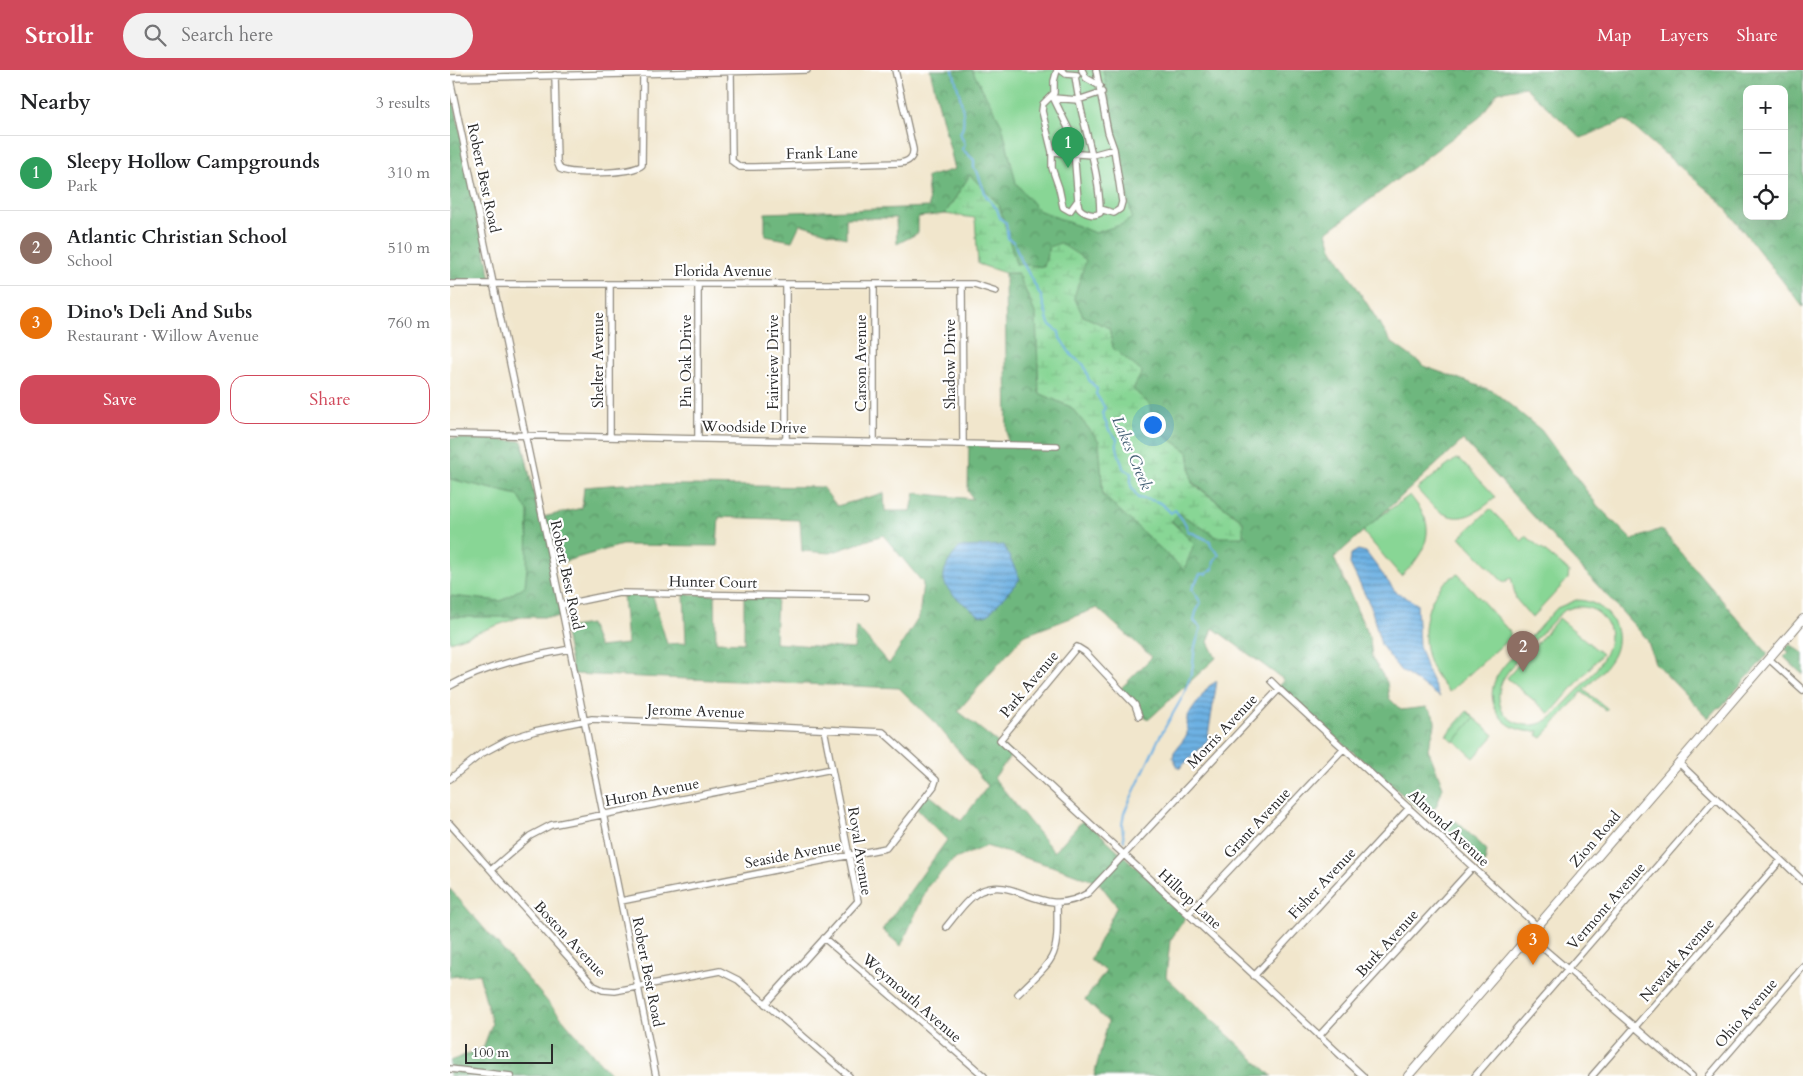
<!DOCTYPE html>
<meta charset="utf-8">
<style>
body{margin:0;font-family:Cardo,serif;background:#f2f2f2;color:#202124}
.controls{position:absolute;right:15px;top:15px;display:grid;overflow:hidden;border-radius:10px;box-shadow:0 5px 20px #0002}
.controls button{width:45px;height:45px;display:grid;place-items:center;padding:0;border:0;border-bottom:1px solid #e0e0e0;background:#fff;color:#202124;font:25px sans-serif}
.scale{position:absolute;left:15px;bottom:12px;width:88px;box-sizing:border-box;padding-left:5px;border:2px solid #2b2b2b;border-top:0;font-size:14px;line-height:18px;white-space:nowrap;color:#2b2b2b;-webkit-text-stroke:4px #fff;paint-order:stroke}
.you{position:absolute;left:702px;top:354px;width:18px;height:18px;margin:-12px;border:4px solid #fff;border-radius:50%;background:#1a73e8;box-shadow:0 0 0 8px #1a73e833}
.badge{display:grid;place-items:center;width:32px;height:32px;border-radius:50%;background:#d1495b;color:#fff;font-size:16px;font-weight:700}
.pin{position:absolute;translate:-50% -41px;filter:drop-shadow(0 1px 2px #0008)}
.pin::after{content:'';position:absolute;top:26px;width:18px;height:15px;background:inherit;clip-path:polygon(0 0,100% 0,50% 100%)}
.list{margin:0;padding:0;list-style:none}
h2{display:flex;justify-content:space-between;align-items:center;height:65px;margin:0;padding:0 20px;font-size:21px}
h2 small{font-size:16px;font-weight:400;color:#757577}
.list li{display:grid;grid-template-columns:32px 1fr auto;gap:15px;align-items:center;box-sizing:border-box;height:75px;padding:0 20px;border-top:1px solid #e0e0e0}
.list b{display:block;font-size:19px;white-space:nowrap}
.list p{margin:0;font-size:16px;white-space:nowrap;color:#757577}
.list em{font-size:16px;font-style:normal;color:#757577}
.actions{display:flex;gap:10px;padding:15px 20px}
.actions a{flex:1;padding:11px 0;border:1px solid #d1495b;border-radius:15px;text-align:center;font-size:18px;color:#d1495b}
.actions .main{background:#d1495b;color:#fff}
.icon{flex:none;width:28px;height:28px;fill:none;stroke:currentColor;stroke-width:2;stroke-linecap:round;stroke-linejoin:round}
.map{position:relative;flex:none;width:1353px;height:1006px;overflow:hidden}
header{display:flex;align-items:center;gap:30px;box-sizing:border-box;height:70px;padding:0 25px;background:#d1495b;color:#fff}
header strong{font-size:24px}
nav{display:flex;gap:28px;margin-inline-start:auto;font-size:18px}
.search{width:350px;height:45px;background:#f2f2f2;display:flex;align-items:center;gap:12px;box-sizing:border-box;padding:0 18px;border-radius:28px;color:#757577;font-size:19px}
main{display:flex}
aside{flex:1;background:#fff}
.map>svg:first-child{display:block}
.green{fill:#88d695;stroke:#5a8060;fill-rule:evenodd}
.forest{fill:url(#forest-crowns);stroke:#4c7154;fill-rule:evenodd}
.wetland{fill:url(#wetland-marsh);stroke:#5a8060}
.garden{fill:url(#garden-furrows);stroke:#5a8060}
.water{fill:url(#water-rules);stroke:#4c6e87}
.lines{fill:none;stroke-linecap:round;stroke-linejoin:round}
.stream{stroke:#6db1e3;stroke-width:2}
.street-casing{stroke:#8e887c;stroke-width:8}
.secondary-casing{stroke:#8e887c;stroke-width:10}
.street{stroke:#fff;stroke-width:5.5}
.secondary{stroke:#fff;stroke-width:8}
.labels{text-anchor:middle;dominant-baseline:central;stroke-width:4.5;stroke-linejoin:round;paint-order:stroke}
.street-label{font-size:15px;fill:#2b2b2b;stroke:#fff}
.water-label{font-size:16px;font-style:italic;fill:#456175;stroke:#fff}
</style>
<header>
<strong>Strollr</strong>
<div class="search"><svg class="icon" aria-label="search" viewBox="0 0 24 24"><circle cx="10" cy="10" r="6"/><path d="M15 15l6 6"/></svg>Search here</div>
<nav><a>Map</a><a>Layers</a><a>Share</a></nav>
</header>
<main>
<aside>
<h2>Nearby<small>3 results</small></h2>
<ul class="list">
<li><span class="badge" style="background:#2e9e5b">1</span><div><b>Sleepy Hollow Campgrounds</b><p>Park</p></div><em>310 m</em></li>
<li><span class="badge" style="background:#8d6e63">2</span><div><b>Atlantic Christian School</b><p>School</p></div><em>510 m</em></li>
<li><span class="badge" style="background:#e8710a">3</span><div><b>Dino's Deli And Subs</b><p>Restaurant · Willow Avenue</p></div><em>760 m</em></li>
</ul>
<div class="actions"><a class="main">Save</a><a>Share</a></div>
</aside>
<div class="map">
<svg width="1353" height="1006" viewBox="0 0 1353 1006">
<defs>
<pattern id="forest-crowns" width="20" height="18" patternUnits="userSpaceOnUse" patternTransform="scale(1.25)"><rect width="20" height="18" fill="#6eb77e"/><path d="M2 6a3 3 0 1 1 6 0M12 15a3 3 0 1 1 6 0" fill="none" stroke="#5b9567"/></pattern>
<pattern id="wetland-marsh" width="20" height="14" patternUnits="userSpaceOnUse" patternTransform="scale(1.25)"><rect width="20" height="14" fill="#88d695"/><path d="M1 5h8M5 5V1M11 12h8M15 12V8" fill="none" stroke="#76b881"/></pattern>
<pattern id="garden-furrows" width="10" height="10" patternUnits="userSpaceOnUse" patternTransform="scale(1.25)"><rect width="10" height="10" fill="#88d695"/><path d="M-1 1l2-2M0 10L10 0M9 11l2-2" fill="none" stroke="#76b881"/></pattern>
<pattern id="water-rules" width="6" height="5" patternUnits="userSpaceOnUse" patternTransform="scale(1.25)"><rect width="6" height="5" fill="#6db1e3"/><path d="M0 2.5h6" fill="none" stroke="#5a90b8"/></pattern>
</defs>
<rect width="100%" height="100%" fill="#fff"/>
<filter id="ink" filterUnits="userSpaceOnUse"><feTurbulence type="fractalNoise" baseFrequency=".02" numOctaves="2"/><feDisplacementMap in="SourceGraphic" scale="10" xChannelSelector="R" yChannelSelector="G"/><feConvolveMatrix kernelMatrix="1 2 1 2 8 2 1 2 1" color-interpolation-filters="sRGB"/></filter>
<filter id="wash" filterUnits="userSpaceOnUse"><feTurbulence type="fractalNoise" baseFrequency=".0096" numOctaves="4" result="noise"/><feDisplacementMap in="SourceGraphic" scale="20" xChannelSelector="R" yChannelSelector="G"/><feGaussianBlur stdDeviation="1.12" result="paint"/><feColorMatrix in="noise" values="0 0 0 0 0 0 0 0 0 0 0 0 0 0 0 0 0 1.4 0 .05"/><feComposite in="paint" operator="in"/></filter>
<g filter="url(#wash)">
<rect width="100%" height="100%" fill="#f1e6cc"/>
<path class="green" d="M 515,0 L 665,0 L 697,146 L 633,171 L 591,153 L 564,121 Z
M 0,372 L 73,374 L 107,534 L 0,572 Z
M 1006,389 L 1011,390 L 1046,427 C 1012,457 995,453 967,419 Z
M 960,425 C 965,432 972,440 975,448 C 983,471 967,492 951,506 L 914,463 L 914,458 Z
M 1040,439 L 1072,471 L 1076,466 L 1119,501 L 1118,509 L 1082,548 L 1066,529 L 1061,507 L 1054,513 L 1010,467 Z
M 1008,504 L 1060,562 L 1060,568 L 999,622 C 992,614 986,606 981,596 C 968,566 975,518 1008,504 Z
M 1126,530 C 1154,530 1176,556 1164,584 C 1158,597 1144,609 1134,620 L 1158,639 L 1156,641 L 1132,622 L 1092,668 L 1087,665 L 1089,661 C 1059,666 1032,638 1046,608 C 1052,596 1064,585 1073,575 L 1065,566 L 1067,564 L 1075,573 L 1107,538 ZM 1124,537 C 1136,536 1147,539 1154,549 C 1177,580 1126,620 1107,642 C 1082,670 1039,650 1051,614 C 1056,598 1094,561 1107,547 L 1115,540 Z
M 1109,548 L 1152,584 L 1100,644 L 1057,608 Z
M 1024,648 L 1044,665 L 1024,688 L 1004,670 Z"/>
<path class="forest" d="M 480,0 L 522,0 L 552,55 L 566,113 L 588,140 L 645,163 L 673,154 L 682,148 L 653,0 L 1353,0 L 1353,237 L 1269,130 L 1175,50 L 1131,68 L 1075,17 L 1048,22 L 1030,47 L 877,162 L 882,178 L 941,272 L 976,297 L 1043,321 L 1091,360 L 1147,435 L 1182,470 L 1211,459 L 1318,584 L 1271,637 L 1267,638 L 1258,648 L 1205,593 L 1197,569 L 1013,370 L 884,488 L 920,569 L 922,588 L 937,612 L 939,628 L 951,640 L 976,637 C 994,652 980,664 978,679 L 993,717 L 986,737 L 975,744 L 827,617 L 834,610 L 763,558 L 758,572 L 766,588 L 698,650 L 670,619 L 702,587 L 647,538 L 573,566 L 508,641 L 562,684 L 544,708 L 604,782 L 634,749 L 715,824 L 735,848 L 720,871 L 716,907 L 822,1006 L 644,1006 L 658,952 L 635,930 L 656,901 L 640,890 L 667,836 L 649,813 L 611,799 L 536,776 L 503,790 L 478,816 L 451,876 L 432,860 L 497,770 L 466,738 L 477,723 L 511,751 L 538,716 L 487,655 L 449,618 L 123,604 L 114,558 L 140,554 L 149,577 L 177,574 L 173,524 L 202,523 L 217,574 L 236,573 L 234,524 L 265,525 L 266,572 L 294,573 L 294,524 L 327,525 L 325,573 L 404,579 L 406,556 L 439,594 L 469,547 L 473,513 L 433,465 L 380,483 L 352,481 L 350,450 L 269,447 L 267,476 L 172,475 L 102,495 L 112,547 L 0,547 L 0,526 L 51,531 L 75,516 L 77,497 L 78,442 L 68,425 L 0,409 L 0,368 L 72,371 L 89,448 L 132,438 L 134,417 L 173,414 L 372,417 L 387,436 L 434,423 L 435,441 L 461,441 L 465,423 L 523,429 L 518,421 L 519,372 L 557,373 L 555,203 L 568,203 L 586,245 L 589,323 L 621,337 L 649,371 L 653,426 L 744,474 L 721,450 L 729,443 L 768,467 L 793,451 L 742,412 L 738,382 L 702,357 L 700,335 L 683,319 L 692,302 L 662,278 L 659,258 L 633,246 L 599,177 L 594,197 L 566,194 L 549,135 L 520,105 L 495,144 L 468,147 L 468,163 L 447,174 L 446,148 L 396,148 L 396,168 L 350,154 L 342,171 L 315,166 L 315,143 L 479,137 L 477,107 L 505,99 ZM 1297,19 L 1334,19 L 1334,146 L 1297,146 Z
M 0,12 L 42,214 L 0,211 Z
M 1340,574 L 1353,583 L 1353,605 L 1334,587 L 1339,582 L 1335,579 Z
M 1006,751 L 1037,780 L 1034,798 L 991,759 Z
M 0,819 L 162,1006 L 0,1006 L 0,991 L 33,978 L 42,954 L 29,904 L 0,907 Z"/>
<path class="wetland" d="M 520,105 L 549,135 L 566,194 L 594,197 L 599,177 L 610,173 L 636,190 L 624,227 L 633,246 L 659,258 L 663,278 L 692,302 L 683,319 L 700,335 L 702,357 L 738,382 L 742,413 L 793,451 L 793,467 L 767,467 L 729,443 L 721,451 L 744,474 L 734,500 L 653,425 L 649,371 L 621,337 L 589,323 L 586,245 L 568,203 L 555,203 L 528,194 L 525,148 L 495,144 Z"/>
<path class="garden" d="M 1017,641 L 1024,648 L 1004,672 L 996,665 Z"/>
<path class="water" d="M 554,475 L 570,509 L 538,545 L 530,546 C 500,522 477,514 510,477 Z
M 908,480 L 916,482 L 945,521 L 967,534 L 969,575 L 977,600 L 990,627 L 950,600 L 931,575 L 921,537 L 900,494 L 901,484 Z
M 767,611 L 757,672 L 729,699 L 723,688 L 724,682 L 737,665 L 737,647 L 759,616 Z"/>
<g class="lines">
<path class="stream" d="M 503,0 C 506,15 520,51 510,63 L 515,74 L 512,79 L 524,90 L 524,99 L 527,101 L 536,126 L 547,139 L 550,148 L 556,153 L 558,169 L 564,172 L 570,188 L 591,226 L 599,254 L 609,262 L 610,268 L 622,286 L 634,295 L 639,310 L 647,319 L 646,324 L 655,338 L 652,343 L 659,360 L 667,369 C 665,379 671,388 673,398 L 681,403 L 681,416 L 688,428 C 706,431 708,429 721,443 L 725,440 L 735,453 L 738,461 L 760,471 L 761,476 L 769,484 L 764,491 L 763,499 L 756,504 L 750,504 L 742,519 L 751,533 L 746,542 L 744,551 L 751,558 L 745,576 L 742,602 L 733,626 L 709,668 L 674,743 L 672,755 L 674,771"/>
</g>
</g>
<g filter="url(#ink)">
<g class="lines">
<defs>
<path id="street" d="M 611,0 L 616,4 L 627,5
M 632,0 L 636,8 L 650,16
M 646,0 L 658,62 L 664,79 L 672,132 L 670,139 L 664,143 L 650,139
M 281,2 L 282,91 L 290,97 L 304,97 L 450,93 C 459,92 464,87 463,79 L 445,0
M 105,5 L 107,92 L 110,99 C 122,105 182,104 192,95 L 193,3
M 625,5 C 630,51 650,97 650,143 C 644,147 633,143 629,138 L 628,133
M 0,8 L 357,0
M 0,9 L 111,535 L 206,1006
M 603,28 L 628,30 L 652,22
M 604,29 L 623,68 L 628,130 L 620,141 L 613,137 L 609,118 L 602,98 L 602,82 L 592,41 L 593,34 L 604,23 L 604,11 L 607,0
M 602,82 L 642,85 L 664,79
M 0,214 L 524,214 L 546,221
M 248,214 L 248,369
M 336,214 L 336,369
M 424,214 L 424,372
M 512,214 L 513,373
M 0,364 L 607,376
M 160,367 L 160,214
M 111,535 L 169,523 L 416,527
M 1319,589 L 1353,620
M 821,611 L 829,619
M 0,616 C 37,595 78,587 120,579
M 689,646 L 685,635 L 635,582 L 627,577 L 550,670 L 913,1006
M 1229,693 L 1353,811
M 0,709 L 31,684 L 59,669 L 85,661 L 142,649 L 433,662 L 486,710 L 484,716 L 436,778 L 171,831
M 0,754 L 144,916 L 153,920 L 165,921 L 270,901 L 288,910 L 399,1006
M 41,800 L 80,766 L 101,755 L 382,699
M 738,844 L 894,678
M 496,857 C 506,845 517,828 531,821 C 566,805 593,851 638,823 L 829,619 L 1087,856
M 1079,866 L 1242,1006
M 374,868 L 534,1006
M 804,906 L 959,738
M 568,924 C 607,886 608,889 607,834
M 315,934 L 408,831 L 374,659
M 869,966 L 1023,797
M 0,999 L 61,1006
M 1025,1006 L 1266,728
M 1142,1006 L 1331,790
M 1259,1006 L 1353,897"/>
<path id="secondary" d="M 958,1006 L 1353,549"/>
</defs>
<use href="#street" class="street-casing"/>
<use href="#secondary" class="secondary-casing"/>
<use href="#street" class="street"/>
<use href="#secondary" class="secondary"/>
</g>
</g>
<g class="labels">
<g class="street-label">
<text transform="translate(372 83) rotate(-1)">Frank Lane</text>
<text transform="translate(34 108) rotate(78)">Robert Best Road</text>
<text x="273" y="201">Florida Avenue</text>
<text transform="translate(148 290) rotate(-90)">Shelter Avenue</text>
<text transform="translate(236 291) rotate(-90)">Pin Oak Drive</text>
<text transform="translate(323 292) rotate(-90)">Fairview Drive</text>
<text transform="translate(411 293) rotate(-90)">Carson Avenue</text>
<text transform="translate(500 294) rotate(-90)">Shadow Drive</text>
<text transform="translate(304 357) rotate(1)">Woodside Drive</text>
<text transform="translate(117 505) rotate(78)">Robert Best Road</text>
<text transform="translate(263 512) rotate(1)">Hunter Court</text>
<text transform="translate(579 614) rotate(-50)">Park Avenue</text>
<text transform="translate(246 641) rotate(2)">Jerome Avenue</text>
<text transform="translate(772 661) rotate(-47)">Morris Avenue</text>
<text transform="translate(202 722) rotate(-11)">Huron Avenue</text>
<text transform="translate(807 753) rotate(-47)">Grant Avenue</text>
<text transform="translate(999 758) rotate(43)">Almond Avenue</text>
<text transform="translate(1145 769) rotate(-49)">Zion Road</text>
<text transform="translate(410 781) rotate(81)">Royal Avenue</text>
<text transform="translate(343 784) rotate(-11)">Seaside Avenue</text>
<text transform="translate(872 813) rotate(-47)">Fisher Avenue</text>
<text transform="translate(740 829) rotate(43)">Hilltop Lane</text>
<text transform="translate(1156 836) rotate(-49)">Vermont Avenue</text>
<text transform="translate(120 869) rotate(47)">Boston Avenue</text>
<text transform="translate(937 873) rotate(-48)">Burk Avenue</text>
<text transform="translate(1227 890) rotate(-49)">Newark Avenue</text>
<text transform="translate(198 902) rotate(79)">Robert Best Road</text>
<text transform="translate(462 928) rotate(41)">Weymouth Avenue</text>
<text transform="translate(1296 943) rotate(-49)">Ohio Avenue</text>
</g>
<g class="water-label">
<text transform="translate(682 383) rotate(67)">Lakes Creek</text>
</g>
</g>
</svg>
<div class="controls">
<button>+</button>
<button>−</button>
<button><svg class="icon" aria-label="locate" viewBox="0 0 24 24"><circle cx="12" cy="12" r="6"/><path d="M12 2v4M12 18v4M2 12h4M18 12h4"/></svg></button>
</div>
<div class="scale">100 m</div>
<div class="you"></div>
<div class="pin badge" style="left:618px;top:98px;background:#2e9e5b">1</div>
<div class="pin badge" style="left:1073px;top:602px;background:#8d6e63">2</div>
<div class="pin badge" style="left:1083px;top:895px;background:#e8710a">3</div>
</div>
</main>
